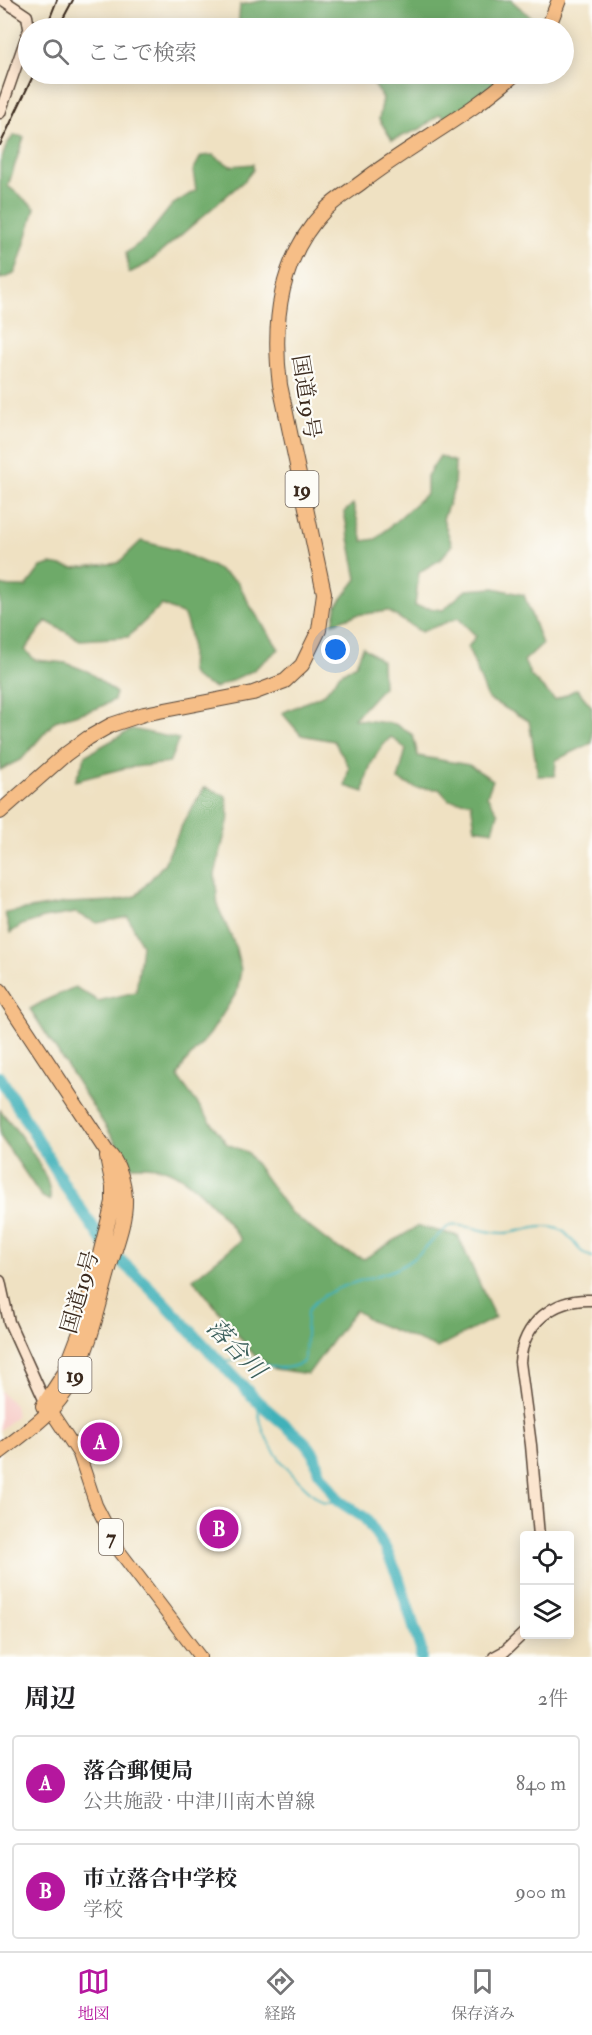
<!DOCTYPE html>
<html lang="ja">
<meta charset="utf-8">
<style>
body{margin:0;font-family:"IM FELL Double Pica","Noto Serif JP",serif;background:#f6f6f6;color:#202124}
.controls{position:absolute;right:18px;bottom:18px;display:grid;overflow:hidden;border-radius:6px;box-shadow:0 3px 15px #0003}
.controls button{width:54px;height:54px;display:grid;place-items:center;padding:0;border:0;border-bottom:2px solid #e0e0e0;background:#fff;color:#202124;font:30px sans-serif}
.you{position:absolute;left:336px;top:650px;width:21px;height:21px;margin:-15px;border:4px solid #fff;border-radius:50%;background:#1a73e8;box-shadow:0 0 0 9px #1a73e833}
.badge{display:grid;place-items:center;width:39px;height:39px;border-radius:50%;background:#b5179e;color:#fff;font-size:20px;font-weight:700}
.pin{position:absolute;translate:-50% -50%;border:3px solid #fff;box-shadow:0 2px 6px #0006}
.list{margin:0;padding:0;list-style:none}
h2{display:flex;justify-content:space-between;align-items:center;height:78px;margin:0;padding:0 24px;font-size:26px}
h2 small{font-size:20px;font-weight:400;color:#757577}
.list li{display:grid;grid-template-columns:39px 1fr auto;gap:18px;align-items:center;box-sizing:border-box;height:96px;margin:0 12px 12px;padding:0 12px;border:2px solid #e0e0e0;border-radius:6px}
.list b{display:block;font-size:22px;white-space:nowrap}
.list p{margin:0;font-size:20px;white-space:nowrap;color:#757577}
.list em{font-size:20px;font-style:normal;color:#757577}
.icon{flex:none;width:33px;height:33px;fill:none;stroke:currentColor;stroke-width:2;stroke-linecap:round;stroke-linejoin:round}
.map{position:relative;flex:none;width:592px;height:1657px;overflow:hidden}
.search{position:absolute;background:#fff;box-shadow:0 3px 15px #0003;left:18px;right:18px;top:18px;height:66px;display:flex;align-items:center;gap:15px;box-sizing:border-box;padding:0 21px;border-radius:33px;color:#757577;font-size:22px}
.sheet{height:294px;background:#fff}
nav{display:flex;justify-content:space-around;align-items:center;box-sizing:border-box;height:84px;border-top:2px solid #e0e0e0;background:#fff;font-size:16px;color:#757577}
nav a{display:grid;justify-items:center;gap:3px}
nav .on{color:#b5179e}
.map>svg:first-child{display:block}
.built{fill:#f7d0cc}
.forest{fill:#6eaa69;stroke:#546a44;stroke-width:1.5}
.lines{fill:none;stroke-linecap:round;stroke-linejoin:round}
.stream{stroke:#41b1b9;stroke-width:2}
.river{stroke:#41b1b9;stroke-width:12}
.secondary-casing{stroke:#564537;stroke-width:13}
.primary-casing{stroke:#564537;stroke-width:14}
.highway-casing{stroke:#564537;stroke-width:16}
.secondary{stroke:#fbe5cf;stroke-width:10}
.primary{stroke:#f6be87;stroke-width:12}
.highway{stroke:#f6be87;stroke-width:14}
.rail{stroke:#3b2a1e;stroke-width:2}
.labels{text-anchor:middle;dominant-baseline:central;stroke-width:4.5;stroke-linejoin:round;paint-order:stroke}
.shield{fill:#fdfcf7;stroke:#75695f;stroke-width:1.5}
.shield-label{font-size:21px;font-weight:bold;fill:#3b2a1e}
.street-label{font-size:22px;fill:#3b2a1e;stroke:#fdfcf7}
.water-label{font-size:24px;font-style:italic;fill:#3d605c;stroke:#fdfcf7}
</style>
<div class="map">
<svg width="592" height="1657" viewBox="0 0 592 1657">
<rect width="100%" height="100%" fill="#fdfcf7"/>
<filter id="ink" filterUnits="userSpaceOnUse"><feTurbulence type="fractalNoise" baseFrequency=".0167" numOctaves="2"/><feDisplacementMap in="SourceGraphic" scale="12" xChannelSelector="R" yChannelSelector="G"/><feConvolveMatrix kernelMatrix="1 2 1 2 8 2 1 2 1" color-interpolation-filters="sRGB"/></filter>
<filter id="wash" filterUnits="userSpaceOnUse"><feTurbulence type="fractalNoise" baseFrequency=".008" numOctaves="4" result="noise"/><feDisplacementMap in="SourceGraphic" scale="24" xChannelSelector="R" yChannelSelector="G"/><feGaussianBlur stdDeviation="1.35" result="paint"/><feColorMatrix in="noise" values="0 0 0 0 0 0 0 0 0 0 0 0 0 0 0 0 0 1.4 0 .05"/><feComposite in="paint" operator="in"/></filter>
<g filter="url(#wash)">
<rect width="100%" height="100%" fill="#efe1c2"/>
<path class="built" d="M 0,1391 L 14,1405 L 16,1416 L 0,1430 Z"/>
<path class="forest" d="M 265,0 L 511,0 L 541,26 L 539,28 L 238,28 L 240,5 Z
M 367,74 L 506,74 L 482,95 L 447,120 L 440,114 L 420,129 L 392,140 L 379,119 L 383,98 Z
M 14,135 L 24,137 L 8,186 L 35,208 C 32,218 18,270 14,274 C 10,276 4,278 0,279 L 0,163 L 7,144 Z
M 213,155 L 230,166 L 253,164 L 253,170 L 245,180 L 147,264 L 129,273 L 126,253 L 145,239 L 172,205 L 196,190 L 193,171 L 201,156 Z
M 440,456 L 455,462 L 454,489 L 443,519 L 452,545 L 440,560 L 419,572 L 415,606 L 443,610 L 466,590 L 494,588 L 524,595 L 542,644 L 524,661 L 531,676 L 555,700 L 577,689 L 592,707 L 592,743 L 556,760 L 555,776 L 538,776 L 529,721 L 488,699 L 468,647 L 476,636 L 458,618 L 421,632 L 388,611 L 356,615 L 333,623 L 337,605 L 357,579 L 344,512 L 353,504 L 363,541 L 376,539 L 427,493 L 427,476 Z
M 141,541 L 176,550 L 212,566 L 238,582 L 251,607 L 279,649 L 252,671 L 215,688 C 182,675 192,673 191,644 C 191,635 187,624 184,615 L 162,605 L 128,637 L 80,640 L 46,621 L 25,650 L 35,660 L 66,663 L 89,672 L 116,693 L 114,700 L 98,708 L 55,721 L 22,759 L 0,770 L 0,585 L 9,587 L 26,587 L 41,567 L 51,564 L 73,568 L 118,563 Z
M 363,647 L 382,661 L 383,687 L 354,719 L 395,724 L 413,735 L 418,756 L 469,765 L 493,780 L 487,796 L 498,813 L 493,831 L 475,828 L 471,802 L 449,800 L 439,789 L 416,788 L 398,780 L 406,749 L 391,737 C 375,752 366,770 364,792 L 345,786 L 349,767 L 334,741 L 301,735 L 282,713 L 324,694 L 340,674 L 356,664 Z
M 132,729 L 179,739 L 169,763 L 125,768 L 75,781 L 86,755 Z
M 205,787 L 226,796 L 229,818 L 215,874 L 218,907 L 235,945 L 241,970 L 237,992 L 210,1034 L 184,1064 L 178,1077 L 227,1144 L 247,1152 L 290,1212 L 335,1247 L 364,1259 L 418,1226 L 458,1236 L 495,1318 L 437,1348 L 373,1322 L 355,1310 L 308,1374 L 275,1369 L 254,1355 L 193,1279 L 241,1240 C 224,1216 193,1178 164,1169 C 153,1165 142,1166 131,1166 L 30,1009 L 46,1000 L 75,987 L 98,1001 L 136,992 L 142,945 L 128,917 L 97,923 L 76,913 L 44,918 L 22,925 L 10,933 L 5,913 L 66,903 L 115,901 L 136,896 L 164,864 L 184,821 Z
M 0,1110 C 16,1129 54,1176 50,1201 L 41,1196 L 0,1136 Z"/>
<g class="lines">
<path class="stream" d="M 219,1361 L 235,1360 L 246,1355 C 265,1366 281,1373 302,1363 L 305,1357 L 307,1313 C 319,1286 373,1280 398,1268 C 418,1259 432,1239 449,1226 C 467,1223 486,1234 505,1233 C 522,1232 544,1222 561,1230 C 574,1237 575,1252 592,1257
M 257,1401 C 258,1411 260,1422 264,1432 C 273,1457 303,1487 324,1503 L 339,1501"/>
<path class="river" d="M 0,1077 L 67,1189 L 108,1249 L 148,1286 L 257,1401 L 306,1443 L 314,1454 L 319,1472 L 339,1501 L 365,1518 L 385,1548 L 398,1576 L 421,1650 L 421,1657"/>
</g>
</g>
<g filter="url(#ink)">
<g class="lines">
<defs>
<path id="secondary" d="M 3,0 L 27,16 L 29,28
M 0,113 L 28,32
M 0,1281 L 9,1322 L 46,1404
M 539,1536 L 531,1445 L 520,1362 C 523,1324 553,1298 592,1300
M 494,1657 L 505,1651 L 524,1633"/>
<path id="primary" d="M 46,1404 L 79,1454 L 96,1505 L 120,1552 L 200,1657"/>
<path id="highway" d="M 548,28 L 559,0
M 0,812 L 66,754 L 88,738 L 111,725 L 144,714 L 253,693 L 285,681 L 302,665 L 319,630 L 324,593 L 280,385 C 272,322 280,257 325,210 C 336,199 350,191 362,182 C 411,144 469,116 515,74
M 0,990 L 107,1152 C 119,1162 124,1183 125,1198 C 126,1222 115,1247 109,1269 C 98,1307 90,1348 71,1382 C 55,1413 27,1431 0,1452
M 43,1406 L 64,1374 L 82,1327 L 113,1202 L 113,1186 L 107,1157"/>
</defs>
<use href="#secondary" class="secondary-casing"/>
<use href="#primary" class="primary-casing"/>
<use href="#highway" class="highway-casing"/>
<use href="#secondary" class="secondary"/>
<use href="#primary" class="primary"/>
<use href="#highway" class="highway"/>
<path class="rail" d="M 46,28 L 57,0
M 58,28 L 73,0
M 0,145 L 34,74"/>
</g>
</g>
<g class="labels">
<g class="shield">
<rect x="285.5" y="471" width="33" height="36" rx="4.5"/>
<rect x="58.5" y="1357" width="33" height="36" rx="4.5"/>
<rect x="99" y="1519" width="24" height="36" rx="4.5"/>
</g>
<g class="shield-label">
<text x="302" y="489">19</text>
<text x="75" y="1375">19</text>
<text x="111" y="1537">7</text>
</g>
<g class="street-label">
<text transform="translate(306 397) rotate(81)">国道19号</text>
<text transform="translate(80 1292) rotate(-74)">国道19号</text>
</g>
<g class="water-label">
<text transform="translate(236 1349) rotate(46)">落合川</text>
</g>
</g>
</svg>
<div class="controls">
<button><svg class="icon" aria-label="locate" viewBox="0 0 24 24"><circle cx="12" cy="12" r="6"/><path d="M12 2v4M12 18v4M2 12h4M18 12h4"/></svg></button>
<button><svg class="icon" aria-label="layers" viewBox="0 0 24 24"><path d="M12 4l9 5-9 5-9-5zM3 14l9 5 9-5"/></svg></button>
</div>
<div class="you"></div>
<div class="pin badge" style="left:100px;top:1442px">A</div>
<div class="pin badge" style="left:219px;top:1529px">B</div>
<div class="search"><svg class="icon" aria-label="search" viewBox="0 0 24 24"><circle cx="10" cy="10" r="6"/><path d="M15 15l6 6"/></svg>ここで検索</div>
</div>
<section class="sheet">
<h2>周辺<small>2件</small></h2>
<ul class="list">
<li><span class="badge">A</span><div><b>落合郵便局</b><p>公共施設 · 中津川南木曽線</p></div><em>840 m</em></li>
<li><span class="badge">B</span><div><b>市立落合中学校</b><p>学校</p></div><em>900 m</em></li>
</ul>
</section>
<nav>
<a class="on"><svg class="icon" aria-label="map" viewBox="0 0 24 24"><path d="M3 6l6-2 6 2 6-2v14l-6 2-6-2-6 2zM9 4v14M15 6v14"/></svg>地図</a>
<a><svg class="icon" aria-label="directions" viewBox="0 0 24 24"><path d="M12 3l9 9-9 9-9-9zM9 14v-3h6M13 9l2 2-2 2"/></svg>経路</a>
<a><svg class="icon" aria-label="saved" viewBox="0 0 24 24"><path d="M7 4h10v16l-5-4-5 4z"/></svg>保存済み</a>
</nav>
